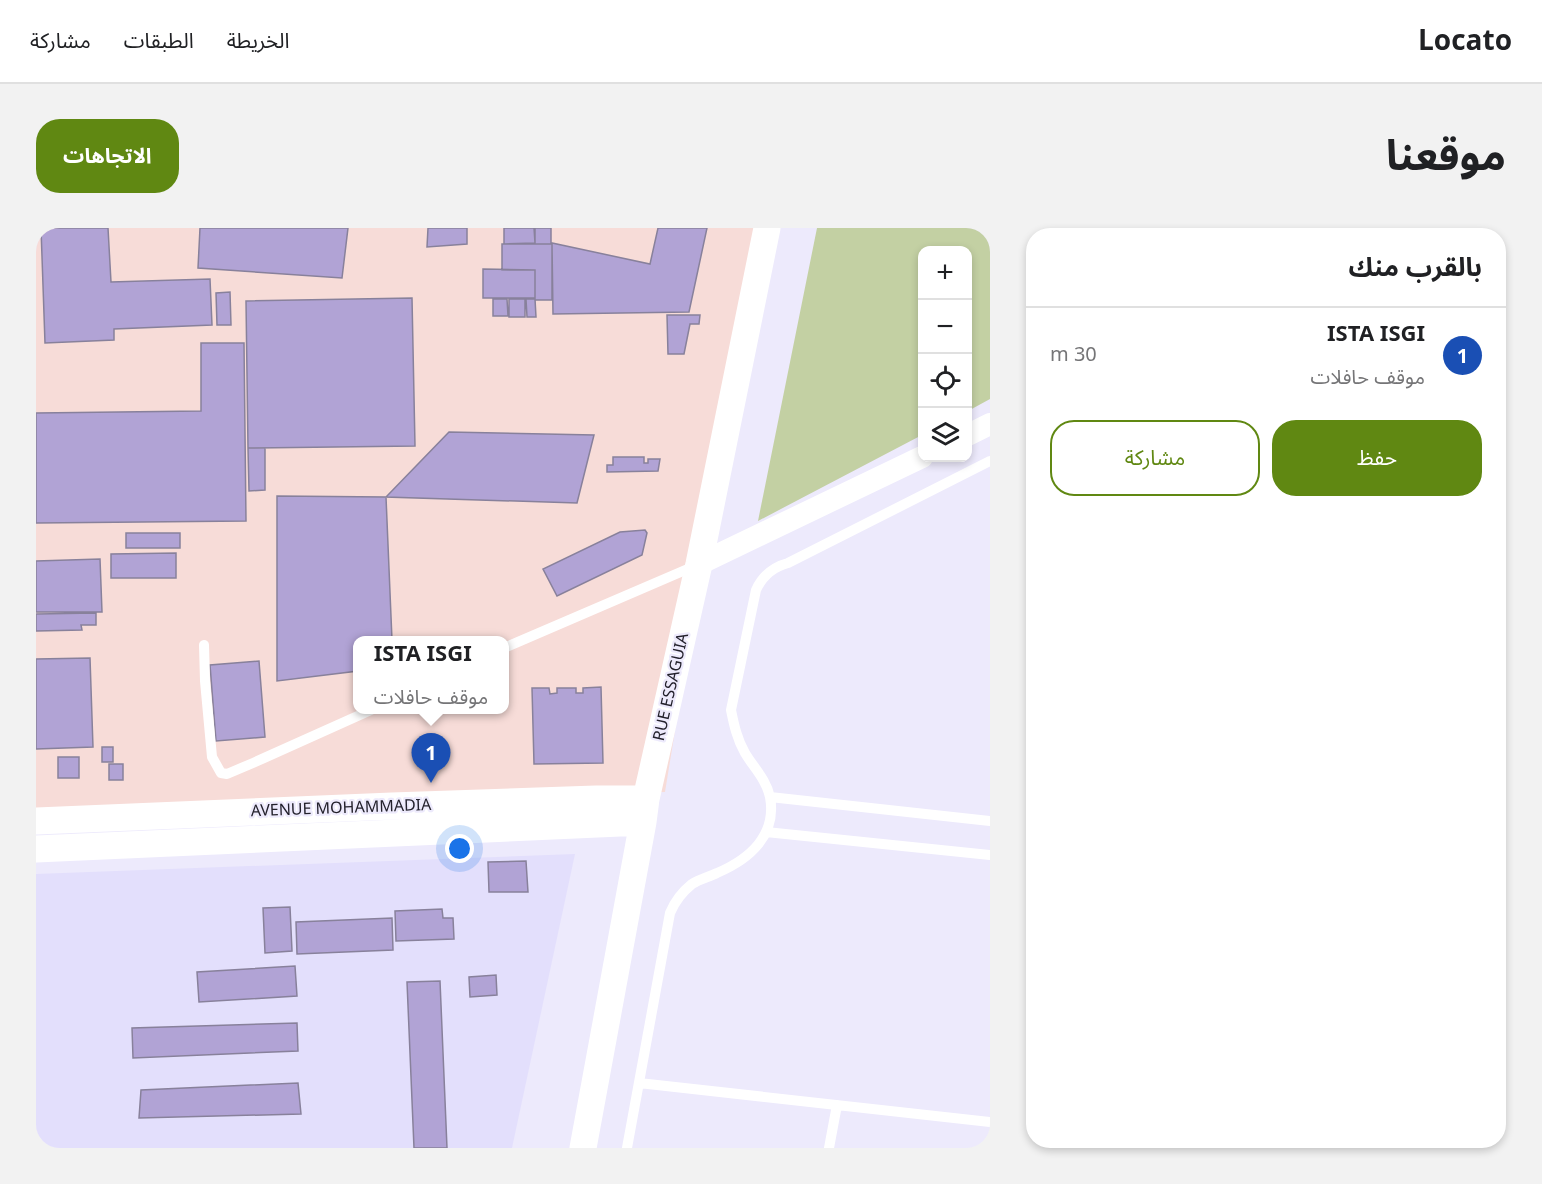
<!DOCTYPE html>
<html lang="ar">
<meta charset="utf-8">
<style>
body{margin:0;font-family:Georgia,"Noto Sans Arabic",serif;background:#f2f2f2;color:#202124;direction:rtl}
.controls{position:absolute;right:18px;top:18px;display:grid;overflow:hidden;border-radius:12px;box-shadow:0 3px 9px #0003}
.controls button{width:54px;height:54px;display:grid;place-items:center;padding:0;border:0;border-bottom:2px solid #e0e0e0;background:#fff;color:#202124;font:30px sans-serif}
.you{position:absolute;left:424px;top:621px;width:21px;height:21px;margin:-15px;border:4px solid #fff;border-radius:50%;background:#1a73e8;box-shadow:0 0 0 9px #1a73e833}
.badge{display:grid;place-items:center;width:39px;height:39px;border-radius:50%;background:#608812;color:#fff;font-size:20px;font-weight:700}
.pin{position:absolute;translate:-50% -50px;filter:drop-shadow(0 2px 3px #0008)}
.pin::after{content:'';position:absolute;top:32px;width:21px;height:18px;background:inherit;clip-path:polygon(0 0,100% 0,50% 100%)}
.popup{position:absolute;left:317px;top:408px;width:156px;height:78px;box-sizing:border-box;display:grid;place-content:center;border-radius:12px;background:#fff;filter:drop-shadow(0 2px 4px #0005);font-size:20px;white-space:nowrap;color:#757577}
.popup b{font-size:22px;color:#202124}
.popup::after{content:'';position:absolute;left:50%;top:100%;margin-left:-12px;border:12px solid transparent;border-top-color:#fff}
.list{margin:0;padding:0;list-style:none}
h2{display:flex;justify-content:space-between;align-items:center;height:78px;margin:0;padding:0 24px;font-size:26px}
h2 small{font-size:20px;font-weight:400;color:#757577}
.list li{display:grid;grid-template-columns:39px 1fr auto;gap:18px;align-items:center;box-sizing:border-box;height:96px;padding:0 24px;border-top:2px solid #e0e0e0}
.list b{display:block;font-size:22px;white-space:nowrap}
.list p{margin:0;font-size:20px;white-space:nowrap;color:#757577}
.list em{font-size:20px;font-style:normal;color:#757577}
.actions{display:flex;gap:12px;padding:18px 24px}
.actions a{flex:1;padding:14px 0;border:2px solid #608812;border-radius:24px;text-align:center;font-size:21px;color:#608812}
.actions .main{background:#608812;color:#fff}
.icon{flex:none;width:33px;height:33px;fill:none;stroke:currentColor;stroke-width:2;stroke-linecap:round;stroke-linejoin:round}
.map{position:relative;flex:none;width:954px;height:920px;overflow:hidden;direction:ltr;border-radius:24px}
header{display:flex;align-items:center;gap:36px;box-sizing:border-box;height:84px;padding:0 30px;background:#fff;border-bottom:2px solid #e0e0e0}
header strong{font-size:28px}
nav{display:flex;gap:33px;margin-inline-start:auto;font-size:21px}
.intro{display:flex;align-items:center;justify-content:space-between;box-sizing:border-box;height:144px;padding:0 36px}
h1{margin:0;font-size:42px}
.button{padding:15px 27px;border-radius:24px;background:#608812;color:#fff;font-size:21px;font-weight:700}
main{display:flex;gap:36px;padding:0 36px}
aside{flex:1;background:#fff;border-radius:24px;box-shadow:0 3px 9px #0003}
.map>svg:first-child{display:block}
.industrial{fill:#f7dcd8;fill-rule:evenodd}
.built{fill:#e3dffc}
.green{fill:#c3d0a3}
.building{fill:#b1a3d5;stroke:#88819b;stroke-width:1.5}
.lines{fill:none;stroke-linecap:round;stroke-linejoin:round}
.service{stroke:#fff;stroke-width:10}
.minor{stroke:#fff;stroke-width:22}
.tertiary{stroke:#fff;stroke-width:27}
.labels{text-anchor:middle;dominant-baseline:central;stroke-width:4.5;stroke-linejoin:round;paint-order:stroke}
.street-label{font-size:16px;fill:#23212c;stroke:#edeafc}
</style>
<header>
<strong>Locato</strong>
<nav><a>الخريطة</a><a>الطبقات</a><a>مشاركة</a></nav>
</header>
<div class="intro"><h1>موقعنا</h1><a class="button">الاتجاهات</a></div>
<main>
<aside>
<h2>بالقرب منك<small></small></h2>
<ul class="list">
<li><span class="badge" style="background:#1a4fb4">1</span><div><b>ISTA ISGI</b><p>موقف حافلات</p></div><em>30 m</em></li>
</ul>
<div class="actions"><a class="main">حفظ</a><a>مشاركة</a></div>
</aside>
<div class="map">
<svg width="954" height="920" viewBox="0 0 954 920">
<rect width="100%" height="100%" fill="#edeafc"/>
<path class="industrial" d="M 0,0 L 721,0 L 629,564 L 0,586 ZM 322,412 L 468,412 L 468,482 L 322,482 Z"/>
<path class="built" d="M 539,626 L 476,920 L 0,920 L 0,646 Z"/>
<path class="green" d="M 781,0 L 954,0 L 954,171 L 932,183 L 932,22 L 886,22 L 886,207 L 722,293 Z"/>
<path class="building" d="M 5,0 L 72,0 L 75,54 L 174,51 L 176,97 L 78,101 L 78,112 L 9,115 Z
M 164,0 L 312,0 L 306,50 L 162,40 Z
M 392,0 L 431,0 L 431,16 L 391,19 Z
M 468,0 L 498,0 L 499,15 L 468,16 Z
M 499,0 L 515,0 L 515,16 L 499,16 Z
M 622,0 L 671,0 L 653,84 L 517,86 L 516,15 L 614,36 Z
M 466,16 L 516,16 L 516,72 L 499,72 L 499,42 L 466,42 Z
M 447,41 L 499,42 L 499,70 L 447,70 Z
M 194,64 L 195,97 L 181,97 L 180,65 Z
M 376,70 L 379,218 L 212,220 L 210,73 Z
M 457,71 L 471,71 L 472,88 L 457,88 Z
M 473,71 L 489,71 L 489,89 L 473,89 Z
M 490,71 L 499,71 L 500,89 L 491,89 Z
M 631,87 L 664,87 L 663,96 L 654,96 L 648,126 L 632,126 Z
M 165,115 L 208,115 L 210,293 L 0,295 L 0,185 L 165,183 Z
M 413,204 L 558,207 L 541,275 L 350,269 Z
M 212,220 L 229,220 L 229,262 L 213,263 Z
M 577,229 L 608,229 L 608,235 L 612,235 L 612,231 L 624,231 L 622,243 L 571,244 L 571,237 L 577,237 Z
M 241,268 L 350,269 L 356,412 L 322,412 L 322,443 L 241,453 Z
M 609,302 L 611,305 L 606,327 L 521,368 L 507,341 L 584,304 Z
M 90,305 L 144,305 L 144,320 L 90,320 Z
M 140,325 L 140,350 L 75,350 L 75,326 Z
M 64,331 L 66,384 L 0,384 L 0,333 Z
M 60,385 L 60,397 L 45,397 L 46,402 L 0,403 L 0,386 Z
M 54,430 L 57,519 L 0,521 L 0,431 Z
M 223,433 L 229,509 L 180,513 L 174,437 Z
M 565,459 L 567,535 L 498,536 L 496,460 L 513,460 L 514,466 L 521,465 L 521,460 L 540,460 L 540,465 L 547,465 L 547,460 Z
M 66,519 L 77,519 L 77,534 L 66,534 Z
M 22,529 L 43,529 L 43,550 L 22,550 Z
M 73,536 L 87,536 L 87,552 L 73,552 Z
M 490,633 L 492,664 L 453,664 L 452,634 Z
M 254,679 L 256,723 L 229,725 L 227,680 Z
M 406,681 L 407,690 L 417,690 L 418,711 L 360,713 L 359,683 Z
M 356,690 L 357,722 L 261,726 L 260,694 Z
M 259,738 L 261,768 L 163,774 L 161,744 Z
M 460,747 L 461,767 L 434,769 L 433,749 Z
M 404,753 L 411,920 L 378,920 L 371,754 Z
M 261,795 L 262,823 L 97,830 L 96,800 Z
M 262,855 L 265,886 L 103,890 L 105,862 Z"/>
<g class="lines">
<path class="service" d="M 168,417 L 169,453 L 176,529 L 185,545 L 191,546 L 217,535 L 335,482
M 468,420 L 661,337
M 734,569 L 954,593
M 730,604 L 954,627
M 603,855 L 954,894
M 591,920 L 634,685 C 639,673 646,664 656,656 C 664,651 673,649 681,645 C 714,631 741,607 734,569 C 730,551 718,540 709,525 C 701,511 698,497 695,482 L 720,362 C 727,347 737,339 752,335 L 954,233
M 793,920 L 801,877"/>
<path class="minor" d="M 932,207 L 954,196
M 663,336 L 886,229"/>
<path class="tertiary" d="M 0,593 L 356,578 L 560,571 L 610,571
M 0,621 L 607,594
M 547,920 L 607,594 L 610,571 L 663,336 L 731,0"/>
</g>
<g class="labels">
<g class="street-label">
<text transform="translate(635 459) rotate(-77)">RUE ESSAGUIA</text>
<text transform="translate(305 580) rotate(-2)">AVENUE MOHAMMADIA</text>
</g>
</g>
</svg>
<div class="controls">
<button>+</button>
<button>−</button>
<button><svg class="icon" aria-label="locate" viewBox="0 0 24 24"><circle cx="12" cy="12" r="6"/><path d="M12 2v4M12 18v4M2 12h4M18 12h4"/></svg></button>
<button><svg class="icon" aria-label="layers" viewBox="0 0 24 24"><path d="M12 4l9 5-9 5-9-5zM3 14l9 5 9-5"/></svg></button>
</div>
<div class="you"></div>
<div class="pin badge" style="left:395px;top:555px;background:#1a4fb4">1</div>
<div class="popup"><b>ISTA ISGI</b>موقف حافلات</div>
</div>
</main>
